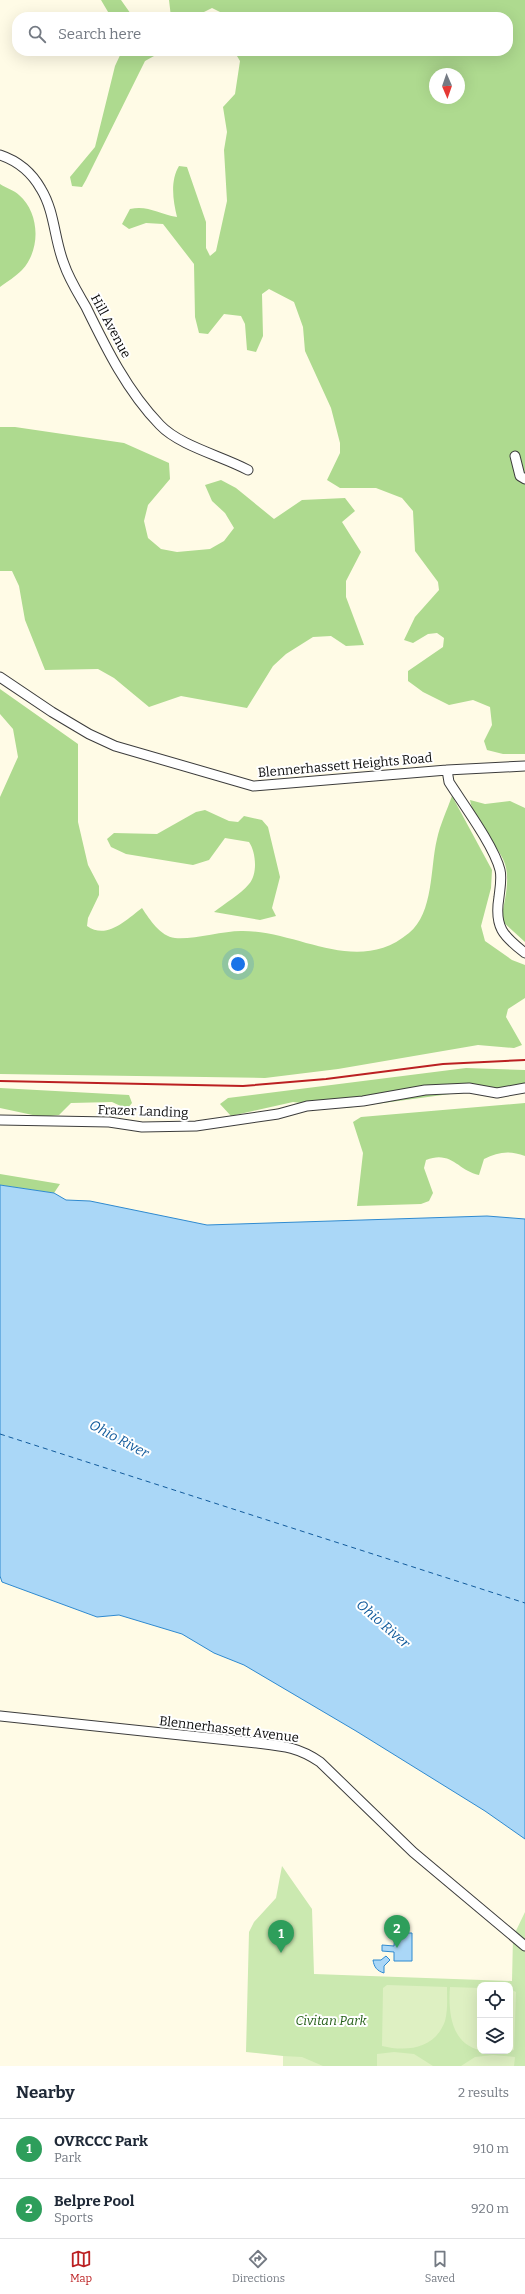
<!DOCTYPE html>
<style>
body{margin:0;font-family:Bitter,serif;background:#f2f2f3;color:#1f2937}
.controls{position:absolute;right:12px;bottom:12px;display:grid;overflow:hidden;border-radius:8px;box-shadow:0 4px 16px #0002}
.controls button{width:36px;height:36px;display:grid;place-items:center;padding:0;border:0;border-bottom:1px solid #e0e1e3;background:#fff;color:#1f2937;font:20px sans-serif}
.compass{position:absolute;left:429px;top:68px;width:36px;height:36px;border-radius:50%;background:#fff;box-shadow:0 4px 16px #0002;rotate:178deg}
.you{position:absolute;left:238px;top:964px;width:14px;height:14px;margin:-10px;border:3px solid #fff;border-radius:50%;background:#1a73e8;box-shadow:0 0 0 6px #1a73e833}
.badge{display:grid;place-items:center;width:26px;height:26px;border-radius:50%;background:#bb2022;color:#fff;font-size:13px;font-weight:700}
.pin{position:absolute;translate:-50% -33px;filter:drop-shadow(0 1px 2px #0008)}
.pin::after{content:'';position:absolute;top:21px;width:14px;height:12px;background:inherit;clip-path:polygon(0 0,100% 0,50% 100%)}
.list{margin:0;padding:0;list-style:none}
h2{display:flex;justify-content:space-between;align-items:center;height:52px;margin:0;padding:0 16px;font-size:17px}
h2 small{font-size:13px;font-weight:400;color:#747a83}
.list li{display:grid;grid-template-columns:26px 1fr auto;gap:12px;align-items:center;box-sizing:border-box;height:60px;padding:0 16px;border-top:1px solid #e0e1e3}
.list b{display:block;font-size:15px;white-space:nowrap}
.list p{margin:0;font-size:13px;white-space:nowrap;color:#747a83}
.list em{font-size:13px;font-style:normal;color:#747a83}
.icon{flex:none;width:22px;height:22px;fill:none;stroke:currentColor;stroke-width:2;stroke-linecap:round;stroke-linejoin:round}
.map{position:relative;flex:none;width:525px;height:2066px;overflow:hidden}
.search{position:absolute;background:#fff;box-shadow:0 4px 16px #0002;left:12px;right:12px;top:12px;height:44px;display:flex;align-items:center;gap:10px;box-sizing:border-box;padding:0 14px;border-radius:16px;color:#747a83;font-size:15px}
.sheet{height:172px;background:#fff}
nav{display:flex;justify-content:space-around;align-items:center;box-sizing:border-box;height:56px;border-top:1px solid #e0e1e3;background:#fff;font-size:11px;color:#747a83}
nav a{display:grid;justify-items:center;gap:2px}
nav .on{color:#bb2022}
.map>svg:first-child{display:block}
.green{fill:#cbe9b0;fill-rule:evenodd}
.forest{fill:#aeda8f;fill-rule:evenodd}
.pitch{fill:#def0c2}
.water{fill:#aad7f7;stroke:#2f8ad0}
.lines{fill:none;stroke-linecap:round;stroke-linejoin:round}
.ferry{stroke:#125b9c;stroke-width:1;stroke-dasharray:5 4;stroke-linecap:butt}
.minor-casing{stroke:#3c3c3c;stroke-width:11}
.minor{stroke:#fff;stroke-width:9}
.rail{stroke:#bb2022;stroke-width:2}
.labels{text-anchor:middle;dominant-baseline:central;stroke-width:4;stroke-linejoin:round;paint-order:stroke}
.street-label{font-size:13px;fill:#090909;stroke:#fff}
.park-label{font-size:13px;font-style:italic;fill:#26611a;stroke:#fff}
.water-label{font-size:14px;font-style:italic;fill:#125b9c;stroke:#fff}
</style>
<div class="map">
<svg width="525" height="2066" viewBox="0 0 525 2066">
<rect width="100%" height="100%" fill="#fffbe6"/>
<path class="green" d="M 282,1866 L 312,1909 L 314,1974 L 512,1981 L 513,1937 L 525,1912 L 525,2066 L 283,2066 L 283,2056 L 246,2052 L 249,1932 L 254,1922 L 276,1898 ZM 480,1985 L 510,1985 L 510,2051 L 480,2051 Z"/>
<path class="forest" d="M 101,0 L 121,0 L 133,17 L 111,17 Z
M 169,0 L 525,0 L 525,754 L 503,754 L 487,750 L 484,741 L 492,725 L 490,707 L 473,700 L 449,705 L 423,692 L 408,681 L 408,671 L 443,647 L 444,638 L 437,633 L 428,634 L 413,643 L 404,640 L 415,617 L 439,590 L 438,582 L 415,551 L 413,511 L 402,498 L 376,488 L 340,488 L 327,480 L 340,453 L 340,443 L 331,408 L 305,351 L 303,327 L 294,302 L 269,289 L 262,294 L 263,336 L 256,352 L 247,350 L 245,324 L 241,316 L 224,314 L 208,334 L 199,333 L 195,317 L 194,264 L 163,224 L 146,223 L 129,229 L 122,224 L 130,209 C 148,205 158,214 177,217 C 173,201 170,181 179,166 L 187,167 L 206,222 L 206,248 L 210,256 L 216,251 L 227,201 L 224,150 L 227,132 L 223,107 L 235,94 L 240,61 L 234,51 L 508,51 L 508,17 L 221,17 L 220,12 L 212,8 L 194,17 L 171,17 ZM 435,74 L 459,74 L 459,98 L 435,98 Z
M 122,51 L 163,51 L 145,61 L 86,180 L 82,187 L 72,186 L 70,177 L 95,147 L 115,66 Z
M 0,184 C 6,188 14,190 19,195 C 40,213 41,250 22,270 C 16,276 7,282 0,287 Z
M 0,427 L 15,427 L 124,443 L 169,463 L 170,479 L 148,505 L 144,521 L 148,538 L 161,549 L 177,552 L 210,549 L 224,541 L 234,528 L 225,513 L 212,501 L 205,485 L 221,480 L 236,488 L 274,519 L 302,500 L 345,498 L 355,511 L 342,522 L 361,552 L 346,581 L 346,597 L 364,645 L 346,646 L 331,636 L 313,637 L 286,654 L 273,666 L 247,708 L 181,696 L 149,707 L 114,678 L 98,669 L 45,670 L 25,620 L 19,586 L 12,571 L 0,571 Z
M 0,689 L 78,744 L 78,822 L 88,865 L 99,886 L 99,895 L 88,918 L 87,926 C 107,940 126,920 142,908 C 150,920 160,936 175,938 C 192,940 222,931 241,931 C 299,930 356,977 409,933 C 434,913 430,867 437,839 C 440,825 447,810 452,796 L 492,870 L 491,888 L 481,926 L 485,941 L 512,960 L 525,965 L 525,998 L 508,1009 L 506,1017 L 522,1045 L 514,1048 L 478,1045 L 338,1069 L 265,1078 L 0,1074 L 0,797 L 18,757 L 13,729 L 0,714 Z
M 470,800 L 485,804 L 510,801 L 525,808 L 525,942 L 501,920 C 504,902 512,877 503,859 C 493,838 474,823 470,800 Z
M 205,810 L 229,821 L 238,822 L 244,816 L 262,820 L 268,827 L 280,877 L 272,908 L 276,916 L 260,920 L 214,912 C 225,903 240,895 249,884 C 258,874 256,852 249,842 L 225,838 L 209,860 L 193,865 L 126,854 L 111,847 L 107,839 L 114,833 L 157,834 L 196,812 Z
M 466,1068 L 525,1070 L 525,1089 L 450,1094 L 346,1108 L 293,1102 L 231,1116 L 220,1104 L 228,1098 Z
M 0,1088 L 129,1095 L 132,1103 L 127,1109 L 112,1102 L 71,1103 L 59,1115 L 42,1117 L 0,1108 Z
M 525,1103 L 525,1156 C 509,1150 498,1152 484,1159 L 479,1175 C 458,1171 452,1150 426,1160 L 424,1168 L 433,1193 L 429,1201 L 421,1204 L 357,1206 L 363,1153 L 353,1122 L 361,1117 Z
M 0,1174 L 60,1184 L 54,1193 L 0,1185 Z"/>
<path class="pitch" d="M 387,1985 L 447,1987 C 447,1998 448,2010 445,2021 C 435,2049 407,2052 382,2046 L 383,1988 Z
M 450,1987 L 480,1988 L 480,2050 C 451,2044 448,2011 450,1987 Z
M 510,1989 L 516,1992 L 514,2050 L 510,2051 Z
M 394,2052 L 414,2054 L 433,2066 L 377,2066 L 377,2054 Z
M 493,2055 L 515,2057 L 514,2066 L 461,2066 L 475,2057 Z
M 283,2056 L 302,2057 L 323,2066 L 283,2066 Z"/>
<path class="water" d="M 0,1185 L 54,1193 L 66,1200 L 90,1201 L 207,1225 L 487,1216 L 525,1219 L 525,1839 L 485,1811 L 356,1731 L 244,1665 L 214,1653 L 182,1634 L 119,1615 L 97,1617 L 2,1582 L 0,1576 Z
M 395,1933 L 412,1933 L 412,1961 L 394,1961 L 394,1952 L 382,1951 L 382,1945 L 394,1946 Z
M 386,1956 L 390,1960 L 384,1966 L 384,1973 C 377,1971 374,1967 373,1960 L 381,1960 Z"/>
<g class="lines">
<path class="ferry" d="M 0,1434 L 525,1603"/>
<defs>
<path id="minor" d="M 0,155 C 18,161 32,173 41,189 C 55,212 54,239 64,264 C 69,279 78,293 86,307 C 106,348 127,391 160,425 C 180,446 222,456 248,470
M 515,456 L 520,476 L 525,479
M 0,677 L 52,712 L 89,734 L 115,746 L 253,786 L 447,770 L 525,766
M 447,770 L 449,782 C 463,804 494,846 500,870 C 502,878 500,888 499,897 C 494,927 503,936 525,953
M 0,1120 L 109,1122 L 142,1127 L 196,1126 L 278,1114 L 307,1106 L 363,1101 L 425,1090 L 469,1088 L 497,1093 L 525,1088
M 0,1716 L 257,1743 C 283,1746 298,1747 320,1762 L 413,1852 L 525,1946"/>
</defs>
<use href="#minor" class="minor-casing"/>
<use href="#minor" class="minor"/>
<path class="rail" d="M 0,1081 L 243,1086 L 326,1079 L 443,1064 L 525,1060"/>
</g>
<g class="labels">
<g class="street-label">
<text transform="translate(111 326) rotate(62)">Hill Avenue</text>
<text transform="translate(345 765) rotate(-5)">Blennerhassett Heights Road</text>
<text transform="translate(143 1111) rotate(2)">Frazer Landing</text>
<text transform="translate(229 1729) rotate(7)">Blennerhassett Avenue</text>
</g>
<g class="park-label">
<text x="331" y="2020">Civitan Park</text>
</g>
<g class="water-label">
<text transform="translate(119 1439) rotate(28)">Ohio River</text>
<text transform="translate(383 1624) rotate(41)">Ohio River</text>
</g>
</g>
</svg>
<div class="controls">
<button><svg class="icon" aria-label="locate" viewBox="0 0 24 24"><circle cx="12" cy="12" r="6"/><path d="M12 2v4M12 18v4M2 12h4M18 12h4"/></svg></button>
<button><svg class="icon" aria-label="layers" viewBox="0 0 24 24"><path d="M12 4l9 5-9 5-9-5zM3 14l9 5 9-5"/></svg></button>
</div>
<svg class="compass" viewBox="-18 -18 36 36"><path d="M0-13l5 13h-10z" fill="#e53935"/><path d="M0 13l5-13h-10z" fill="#747a83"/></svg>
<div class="you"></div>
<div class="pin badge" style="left:281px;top:1953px;background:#2e9e5b">1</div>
<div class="pin badge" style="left:397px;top:1948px;background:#2e9e5b">2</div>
<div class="search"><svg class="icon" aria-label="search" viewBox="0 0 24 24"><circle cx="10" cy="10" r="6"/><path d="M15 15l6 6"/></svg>Search here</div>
</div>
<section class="sheet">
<h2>Nearby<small>2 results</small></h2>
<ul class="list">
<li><span class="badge" style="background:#2e9e5b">1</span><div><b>OVRCCC Park</b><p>Park</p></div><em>910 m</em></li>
<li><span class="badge" style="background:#2e9e5b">2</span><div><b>Belpre Pool</b><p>Sports</p></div><em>920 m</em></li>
</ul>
</section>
<nav>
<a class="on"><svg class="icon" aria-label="map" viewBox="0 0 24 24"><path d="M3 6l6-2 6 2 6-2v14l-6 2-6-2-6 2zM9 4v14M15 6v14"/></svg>Map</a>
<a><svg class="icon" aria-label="directions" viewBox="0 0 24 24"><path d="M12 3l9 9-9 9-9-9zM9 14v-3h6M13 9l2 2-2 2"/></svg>Directions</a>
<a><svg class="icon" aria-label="saved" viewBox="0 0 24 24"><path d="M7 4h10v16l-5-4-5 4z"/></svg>Saved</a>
</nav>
